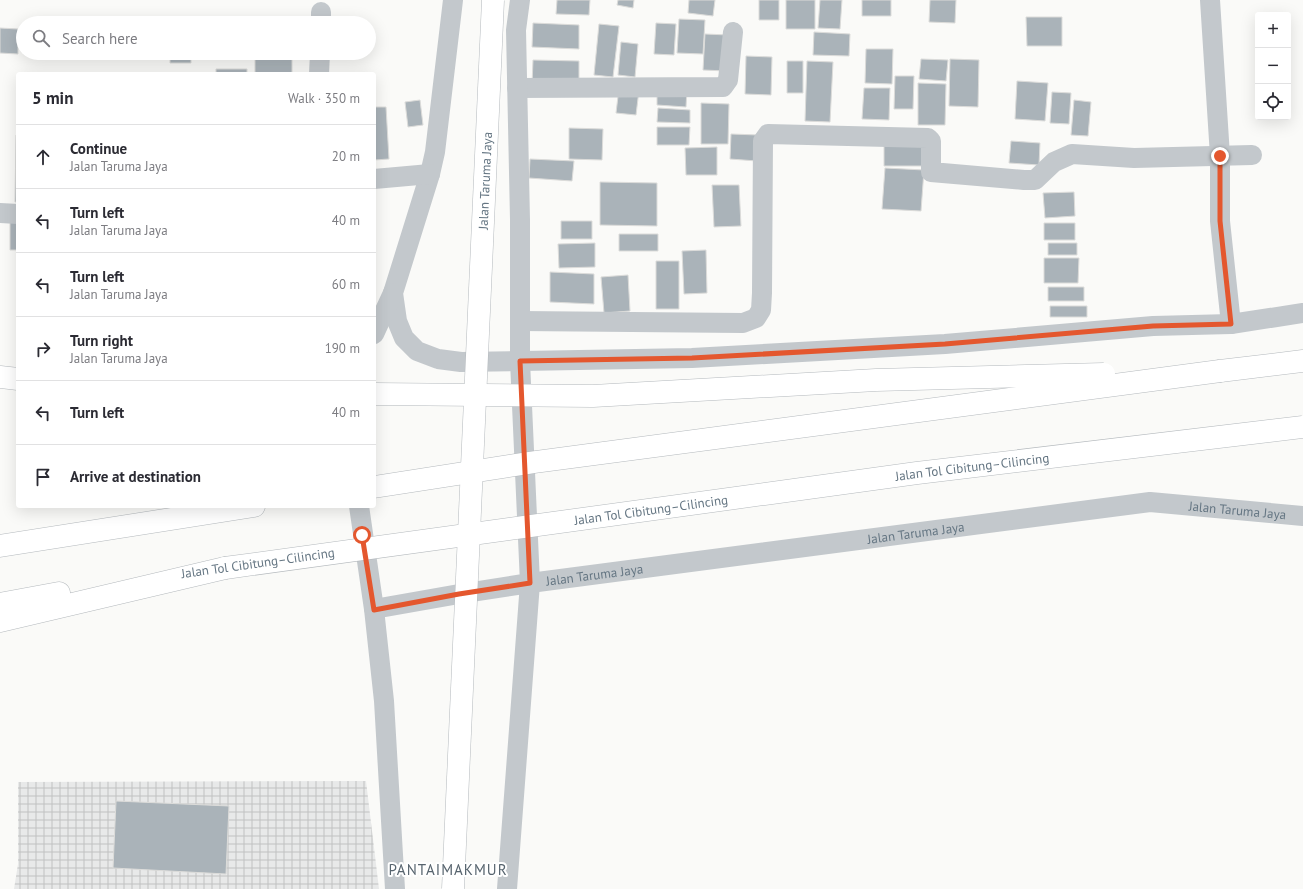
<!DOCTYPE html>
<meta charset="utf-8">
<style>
body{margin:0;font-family:"PT Sans",sans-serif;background:#f7f7f7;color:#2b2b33}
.controls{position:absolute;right:12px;top:12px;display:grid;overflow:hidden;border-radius:4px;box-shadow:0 4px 16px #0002}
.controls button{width:36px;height:36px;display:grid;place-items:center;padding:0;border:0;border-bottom:1px solid #e1e1e2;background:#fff;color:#2b2b33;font:20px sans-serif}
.stop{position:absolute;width:12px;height:12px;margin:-9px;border:3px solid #e4572e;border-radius:50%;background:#fff}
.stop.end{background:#e4572e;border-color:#fff;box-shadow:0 1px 4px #0008}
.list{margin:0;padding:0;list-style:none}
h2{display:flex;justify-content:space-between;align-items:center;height:52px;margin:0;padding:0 16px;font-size:17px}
h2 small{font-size:13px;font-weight:400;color:#7c7c81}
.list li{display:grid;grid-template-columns:26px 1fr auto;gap:12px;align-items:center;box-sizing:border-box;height:64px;padding:0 16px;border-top:1px solid #e1e1e2}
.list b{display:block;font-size:15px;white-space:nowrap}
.list p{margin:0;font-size:13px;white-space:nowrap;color:#7c7c81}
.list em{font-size:13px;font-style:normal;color:#7c7c81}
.icon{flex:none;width:22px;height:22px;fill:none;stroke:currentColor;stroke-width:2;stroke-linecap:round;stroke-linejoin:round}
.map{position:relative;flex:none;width:1303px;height:889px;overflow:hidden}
.search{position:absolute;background:#fff;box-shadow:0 4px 16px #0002;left:16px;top:16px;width:360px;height:44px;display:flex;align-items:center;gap:10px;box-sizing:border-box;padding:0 14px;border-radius:22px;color:#7c7c81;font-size:15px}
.panel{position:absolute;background:#fff;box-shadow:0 4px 16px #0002;left:16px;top:72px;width:360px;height:436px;border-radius:4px}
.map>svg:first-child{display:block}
.industrial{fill:url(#industrial-grid)}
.building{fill:#aab3b9;stroke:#dcdcda}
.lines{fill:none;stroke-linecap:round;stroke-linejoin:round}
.motorway-casing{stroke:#b4b9bd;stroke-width:23}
.minor{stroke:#c3c8cc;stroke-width:20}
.motorway{stroke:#fff;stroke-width:22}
.primary-bridge-casing{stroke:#b5babe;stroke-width:23;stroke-linecap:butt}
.motorway-bridge-casing{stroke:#b4b9bd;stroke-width:23;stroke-linecap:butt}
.primary-bridge{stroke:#fff;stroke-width:22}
.motorway-bridge{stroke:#fff;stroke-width:22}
.route{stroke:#e4572e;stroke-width:5}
.labels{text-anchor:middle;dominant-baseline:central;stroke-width:4;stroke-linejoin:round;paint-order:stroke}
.street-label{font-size:13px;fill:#657683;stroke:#fff}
.quarter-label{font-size:15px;letter-spacing:1px;fill:#57646e;stroke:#fff}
</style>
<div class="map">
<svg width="1303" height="889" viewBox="0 0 1303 889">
<defs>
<pattern id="industrial-grid" width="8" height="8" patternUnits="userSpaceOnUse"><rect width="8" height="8" fill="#e8e9e9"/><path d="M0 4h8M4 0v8" fill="none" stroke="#c0c1c2"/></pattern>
</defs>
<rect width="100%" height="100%" fill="#fafaf8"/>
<path class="industrial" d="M 366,781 L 379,889 L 14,889 L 18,864 L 18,782 Z"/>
<path class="building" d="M 557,0 L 590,0 L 589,15 L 556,14 Z
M 618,0 L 634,0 L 633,8 L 617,5 Z
M 689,0 L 715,0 L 713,16 L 688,13 Z
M 759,0 L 779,0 L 779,20 L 759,20 Z
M 786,0 L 815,0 L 815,29 L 786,29 Z
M 820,0 L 842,0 L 840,29 L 818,28 Z
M 862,0 L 891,0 L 891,16 L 862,16 Z
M 930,0 L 956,0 L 955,23 L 929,22 Z
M 1026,17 L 1062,17 L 1062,46 L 1027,46 Z
M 679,19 L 705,20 L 703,54 L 677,53 Z
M 533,23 L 579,25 L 579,49 L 532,47 Z
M 656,23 L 676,24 L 674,55 L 654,54 Z
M 599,24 L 619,26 L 613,77 L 594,75 Z
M 0,28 L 18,29 L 18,54 L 0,53 Z
M 814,32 L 850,34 L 849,56 L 813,55 Z
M 705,34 L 728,35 L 727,71 L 703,70 Z
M 621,42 L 638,44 L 635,77 L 618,75 Z
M 866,49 L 893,49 L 892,84 L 865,83 Z
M 170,53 L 191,53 L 191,63 L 170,63 Z
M 255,56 L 292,56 L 292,73 L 255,73 Z
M 746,56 L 772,57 L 771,95 L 745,94 Z
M 921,59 L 948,60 L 946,81 L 919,79 Z
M 950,59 L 979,60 L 978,107 L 949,106 Z
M 533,60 L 579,61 L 579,87 L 532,85 Z
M 787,61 L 803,61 L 803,93 L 787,93 Z
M 807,61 L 833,62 L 830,122 L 805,121 Z
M 216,69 L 247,69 L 247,74 L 216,74 Z
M 895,76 L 914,76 L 913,109 L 894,109 Z
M 1017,81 L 1048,83 L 1045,121 L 1015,119 Z
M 918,83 L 946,84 L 945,125 L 918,125 Z
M 619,88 L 639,90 L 636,115 L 616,113 Z
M 657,88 L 687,89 L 686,107 L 657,105 Z
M 864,88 L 890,88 L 889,120 L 862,119 Z
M 1052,92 L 1071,93 L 1069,124 L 1050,123 Z
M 420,100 L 423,125 L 408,127 L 405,102 Z
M 1074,100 L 1091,102 L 1088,136 L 1071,135 Z
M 701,103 L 729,104 L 728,144 L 701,144 Z
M 374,107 L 386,107 L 389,159 L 374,160 Z
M 658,108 L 690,110 L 690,123 L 657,122 Z
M 657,127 L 690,127 L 689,145 L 657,145 Z
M 569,128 L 603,129 L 602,160 L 569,159 Z
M 731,134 L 758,135 L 757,161 L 730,159 Z
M 16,135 L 18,135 L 18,202 L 15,202 Z
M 884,139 L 927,139 L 927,166 L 884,166 Z
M 1011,141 L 1040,143 L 1039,165 L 1009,163 Z
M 717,147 L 717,175 L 686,175 L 685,148 Z
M 530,159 L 574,161 L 572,181 L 529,178 Z
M 885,168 L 924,170 L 921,211 L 882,209 Z
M 600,182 L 657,183 L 657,226 L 600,225 Z
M 712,185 L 739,185 L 741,226 L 714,227 Z
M 1074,192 L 1075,216 L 1045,218 L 1043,193 Z
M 10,214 L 18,214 L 18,250 L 10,250 Z
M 561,221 L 592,221 L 592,239 L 561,239 Z
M 1044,223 L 1075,223 L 1075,240 L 1044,240 Z
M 619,234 L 658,234 L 658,251 L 619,251 Z
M 595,243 L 595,267 L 559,268 L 558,244 Z
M 1048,243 L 1077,243 L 1077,255 L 1048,255 Z
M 706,250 L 707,293 L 684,294 L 682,251 Z
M 1044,258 L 1079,258 L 1078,283 L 1044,283 Z
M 656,261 L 679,261 L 679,309 L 656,309 Z
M 550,272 L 594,274 L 594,304 L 550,302 Z
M 628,275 L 630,311 L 604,313 L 601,277 Z
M 1048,287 L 1084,287 L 1084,301 L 1048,301 Z
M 1050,306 L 1087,306 L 1087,317 L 1050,317 Z
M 116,801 L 229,806 L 226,874 L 113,868 Z"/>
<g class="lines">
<defs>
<path id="motorway" d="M 1220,371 L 1303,361
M 0,377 L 18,379
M 0,546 L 254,506
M 0,604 L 59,593
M 0,621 L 225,568"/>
</defs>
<use href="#motorway" class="motorway-casing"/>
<g class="minor">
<path d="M 453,0 L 435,152 L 430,174 L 393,293 L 397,321 L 404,338 L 417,351 L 438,359 L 461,362 L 692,358 L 945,344 L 1153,326 L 1231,324 L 1303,313"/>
<path d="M 1210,0 L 1220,156 L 1220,221 L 1231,324"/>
<path d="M 321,23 L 321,12"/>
<path d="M 319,74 L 320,53"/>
<path d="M 517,88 L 723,87 L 728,80 L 733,32"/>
<path d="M 374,179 L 430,174"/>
<path d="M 0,213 L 18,214"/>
<path d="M 520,321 L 743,323 L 756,318 L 761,310 L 762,293 L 763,141 L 768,134 L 928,138 L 931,141 L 931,172 L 1024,180 L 1035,180 L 1054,162 L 1072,154 L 1134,158 L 1252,155"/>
<path d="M 374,334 L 393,293"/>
<path d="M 359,506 L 374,609 L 384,701 L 395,889"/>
<path d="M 374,609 L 459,594 L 530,583 L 520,361 L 520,220 L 516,30 L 520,0"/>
<path id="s1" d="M 507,889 L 530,583 L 1150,502 L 1303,516"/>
</g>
<use href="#motorway" class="motorway"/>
<defs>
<g id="primary-bridge">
<path id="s2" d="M 453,889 L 493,0"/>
</g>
<g id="motorway-bridge">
<path d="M 374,394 L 593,396 L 876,380 L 1104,374"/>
<path d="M 374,487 L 535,462 L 1220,371"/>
<path id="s3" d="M 225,568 L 917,473 L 1303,427"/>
</g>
</defs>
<use href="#primary-bridge" class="primary-bridge-casing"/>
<use href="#motorway-bridge" class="motorway-bridge-casing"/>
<use href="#primary-bridge" class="primary-bridge"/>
<use href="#motorway-bridge" class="motorway-bridge"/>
</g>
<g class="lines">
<path class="route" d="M 362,535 L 374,610 L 459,594 L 530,583 L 520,361 L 692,358 L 945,344 L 1153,326 L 1231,324 L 1220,221 L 1220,156"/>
</g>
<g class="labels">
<g class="street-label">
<text stroke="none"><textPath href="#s2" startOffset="709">Jalan Taruma Jaya</textPath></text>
<text stroke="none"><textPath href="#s3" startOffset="754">Jalan Tol Cibitung–Cilincing</textPath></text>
<text stroke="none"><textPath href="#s3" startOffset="430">Jalan Tol Cibitung–Cilincing</textPath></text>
<text stroke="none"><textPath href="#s1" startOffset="1020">Jalan Taruma Jaya</textPath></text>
<text stroke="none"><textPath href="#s1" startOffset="696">Jalan Taruma Jaya</textPath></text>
<text transform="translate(258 563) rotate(-8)">Jalan Tol Cibitung–Cilincing</text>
<text stroke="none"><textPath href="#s1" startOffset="372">Jalan Taruma Jaya</textPath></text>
</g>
<g class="quarter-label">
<text x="448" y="869">PANTAIMAKMUR</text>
</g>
</g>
</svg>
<div class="controls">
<button>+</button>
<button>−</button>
<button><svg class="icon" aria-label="locate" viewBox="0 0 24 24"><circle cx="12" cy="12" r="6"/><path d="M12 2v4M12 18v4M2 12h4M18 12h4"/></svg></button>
</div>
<div class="stop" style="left:362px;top:535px"></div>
<div class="stop end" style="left:1220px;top:156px"></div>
<div class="search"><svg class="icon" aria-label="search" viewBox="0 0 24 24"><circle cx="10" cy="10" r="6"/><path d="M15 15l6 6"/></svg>Search here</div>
<section class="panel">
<h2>5 min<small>Walk · 350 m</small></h2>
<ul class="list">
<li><svg class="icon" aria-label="ahead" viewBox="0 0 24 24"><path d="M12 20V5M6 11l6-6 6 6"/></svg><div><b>Continue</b><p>Jalan Taruma Jaya</p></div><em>20 m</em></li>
<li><svg class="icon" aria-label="left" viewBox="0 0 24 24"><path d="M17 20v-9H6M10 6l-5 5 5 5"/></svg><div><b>Turn left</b><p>Jalan Taruma Jaya</p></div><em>40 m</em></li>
<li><svg class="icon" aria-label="left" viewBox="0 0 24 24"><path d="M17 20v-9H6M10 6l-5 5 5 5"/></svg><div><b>Turn left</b><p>Jalan Taruma Jaya</p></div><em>60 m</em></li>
<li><svg class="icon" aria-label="right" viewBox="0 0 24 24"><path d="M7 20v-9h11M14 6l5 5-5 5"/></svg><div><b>Turn right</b><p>Jalan Taruma Jaya</p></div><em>190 m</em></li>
<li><svg class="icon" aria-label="left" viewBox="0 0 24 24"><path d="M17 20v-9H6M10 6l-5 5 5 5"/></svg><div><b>Turn left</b></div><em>40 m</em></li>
<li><svg class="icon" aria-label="arrive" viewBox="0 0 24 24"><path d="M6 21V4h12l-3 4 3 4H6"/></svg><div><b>Arrive at destination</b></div></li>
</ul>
</section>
</div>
